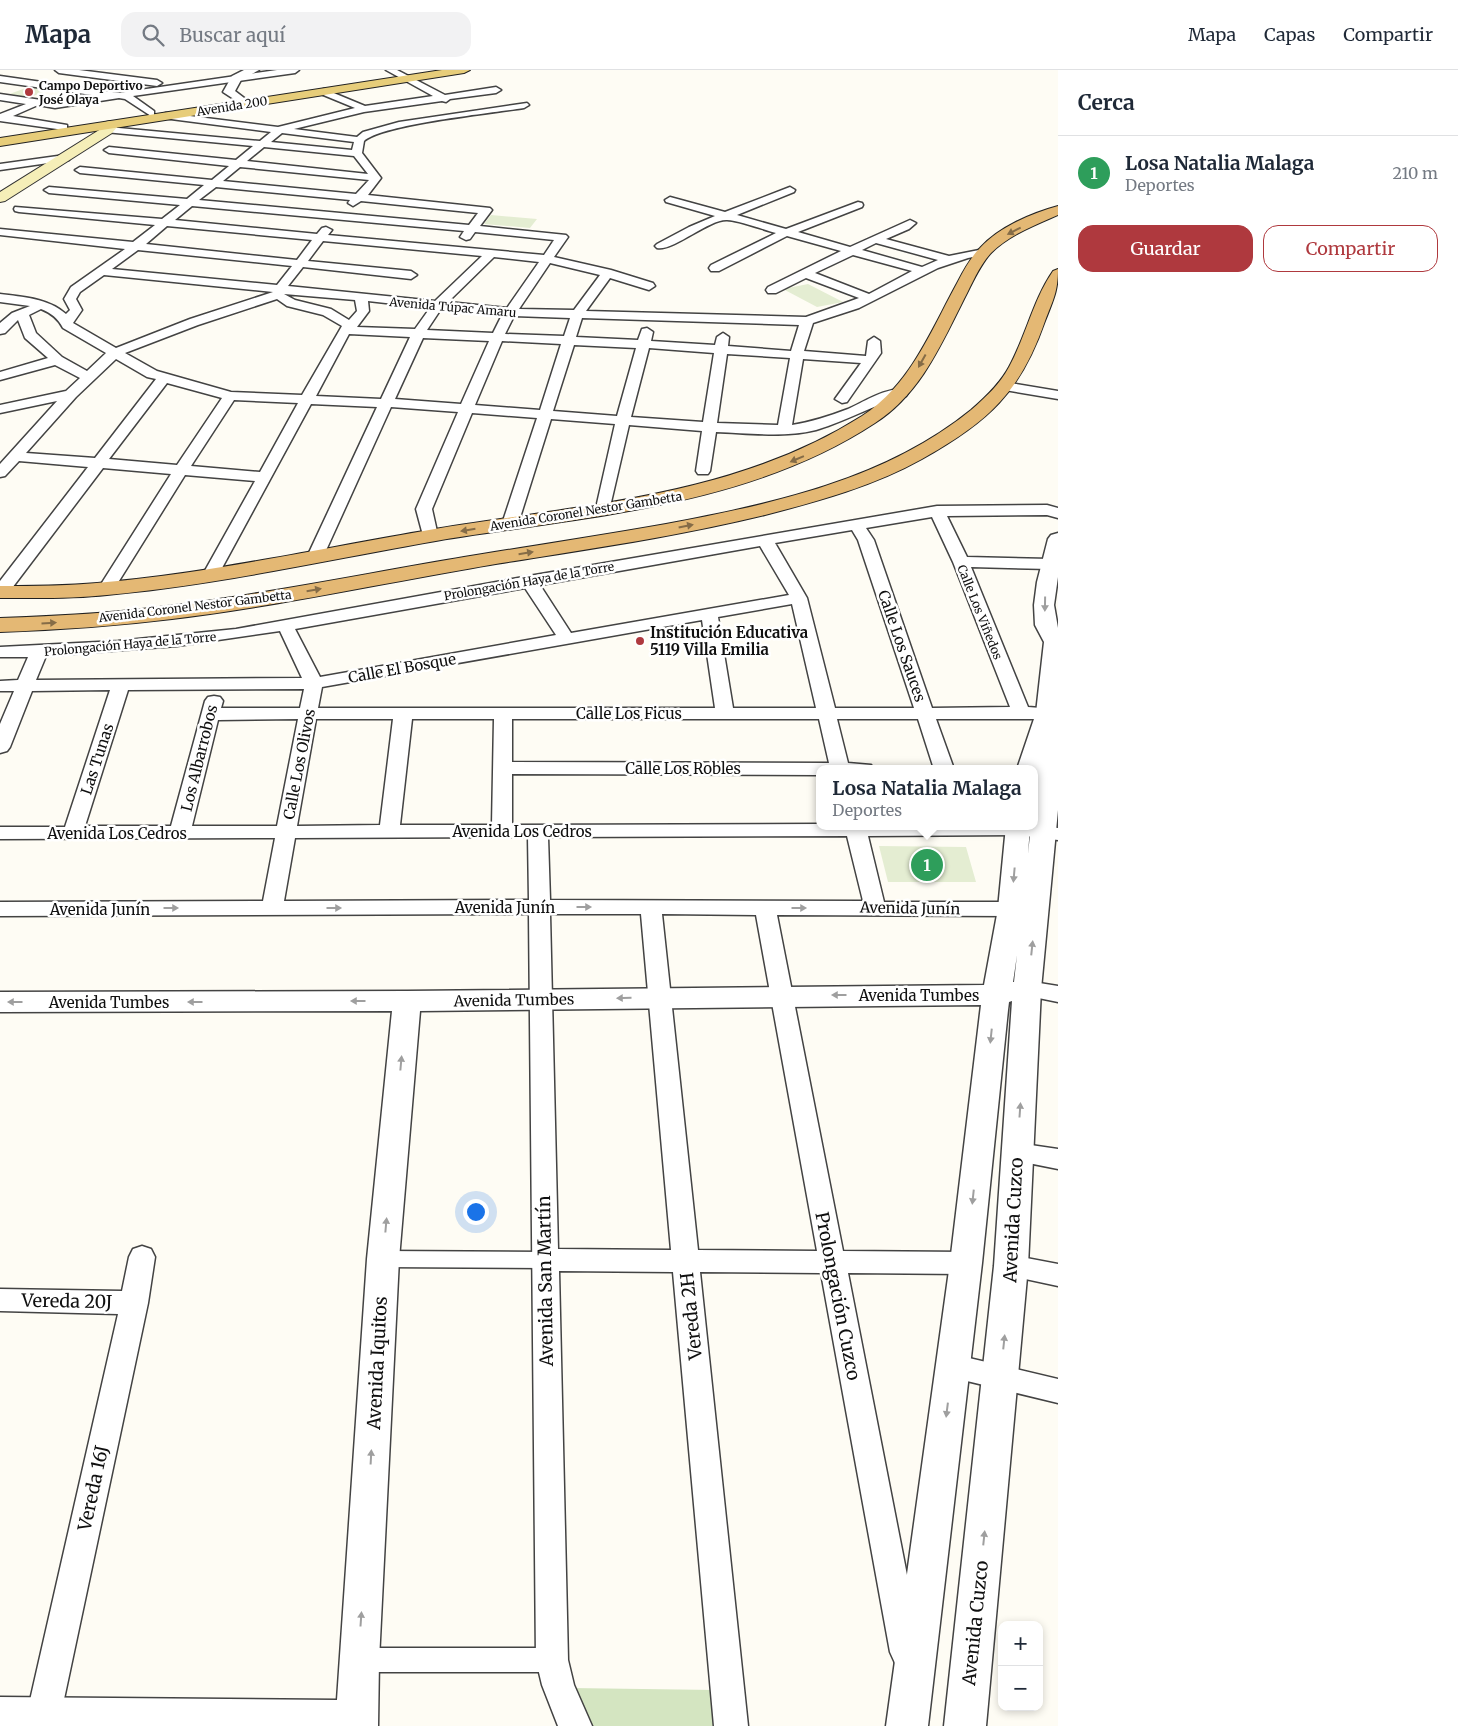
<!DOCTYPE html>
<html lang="es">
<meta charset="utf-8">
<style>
body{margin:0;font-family:Merriweather,serif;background:#f2f2f3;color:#1f2937}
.controls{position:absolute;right:15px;bottom:15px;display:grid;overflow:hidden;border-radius:10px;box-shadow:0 2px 8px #0003}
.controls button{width:45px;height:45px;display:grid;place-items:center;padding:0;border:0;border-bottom:1px solid #e0e1e3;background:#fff;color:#1f2937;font:25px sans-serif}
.you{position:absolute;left:475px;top:1141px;width:18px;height:18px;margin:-12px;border:4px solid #fff;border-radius:50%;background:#1a73e8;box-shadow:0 0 0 8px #1a73e833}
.badge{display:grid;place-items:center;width:32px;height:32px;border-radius:50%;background:#af393e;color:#fff;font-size:16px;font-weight:700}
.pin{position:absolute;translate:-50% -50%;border:2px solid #fff;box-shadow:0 1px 5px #0006}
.popup{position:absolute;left:816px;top:695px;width:222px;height:65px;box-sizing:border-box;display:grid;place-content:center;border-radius:10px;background:#fff;filter:drop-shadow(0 1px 4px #0005);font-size:16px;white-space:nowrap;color:#747a83}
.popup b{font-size:19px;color:#1f2937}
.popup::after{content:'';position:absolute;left:50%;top:100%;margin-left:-10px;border:10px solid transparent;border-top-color:#fff}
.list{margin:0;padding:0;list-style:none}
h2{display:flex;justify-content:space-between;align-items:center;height:65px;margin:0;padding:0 20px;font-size:21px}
h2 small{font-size:16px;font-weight:400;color:#747a83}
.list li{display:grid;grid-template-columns:32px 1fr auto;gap:15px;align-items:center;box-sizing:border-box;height:75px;padding:0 20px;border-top:1px solid #e0e1e3}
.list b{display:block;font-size:19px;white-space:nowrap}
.list p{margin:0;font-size:16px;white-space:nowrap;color:#747a83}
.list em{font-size:16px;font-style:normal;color:#747a83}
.actions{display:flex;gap:10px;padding:15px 20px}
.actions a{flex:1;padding:11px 0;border:1px solid #af393e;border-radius:15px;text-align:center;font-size:18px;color:#af393e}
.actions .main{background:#af393e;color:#fff}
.icon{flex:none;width:28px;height:28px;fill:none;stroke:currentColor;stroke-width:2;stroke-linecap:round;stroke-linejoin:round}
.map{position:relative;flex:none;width:1058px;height:1656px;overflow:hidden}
header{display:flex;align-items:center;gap:30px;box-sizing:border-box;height:70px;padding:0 25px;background:#fff;border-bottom:1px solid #e0e1e3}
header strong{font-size:24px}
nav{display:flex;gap:28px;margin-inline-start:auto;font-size:18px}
.search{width:350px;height:45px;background:#f2f2f3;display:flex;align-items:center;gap:12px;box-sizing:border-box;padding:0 18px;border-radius:15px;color:#747a83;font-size:19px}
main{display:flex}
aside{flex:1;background:#fff}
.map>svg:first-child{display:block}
.green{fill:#d4e5c1}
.pitch{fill:#e4edd2}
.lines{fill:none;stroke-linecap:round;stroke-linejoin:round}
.pedestrian-casing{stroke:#434343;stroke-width:3}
.minor-casing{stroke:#434343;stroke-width:3}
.tertiary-casing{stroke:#434343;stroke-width:3}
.secondary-casing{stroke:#323232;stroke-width:2}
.primary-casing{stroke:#212121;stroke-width:2}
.trunk-casing{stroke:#212121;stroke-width:2}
.pedestrian{fill:#fff;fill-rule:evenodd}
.minor{fill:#fff;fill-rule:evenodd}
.tertiary{fill:#fff;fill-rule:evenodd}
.secondary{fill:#f5eeb8;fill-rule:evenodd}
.primary{fill:#e7cd7a;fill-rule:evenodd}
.trunk{fill:#e4b874;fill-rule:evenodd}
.oneway{fill:#856c47}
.oneway2{fill:#9f9f9f}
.poi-dot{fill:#af393e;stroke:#fff;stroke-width:2}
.labels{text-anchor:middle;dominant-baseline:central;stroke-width:5;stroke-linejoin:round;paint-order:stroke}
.far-poi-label{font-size:12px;font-weight:bold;fill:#101010;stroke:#fff;text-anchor:start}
.far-street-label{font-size:12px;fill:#101010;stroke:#fff}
.poi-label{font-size:15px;font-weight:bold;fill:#101010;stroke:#fff;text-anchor:start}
.street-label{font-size:15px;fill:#101010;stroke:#fff}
.near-street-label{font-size:18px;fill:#101010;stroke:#fff}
</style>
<header>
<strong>Mapa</strong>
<div class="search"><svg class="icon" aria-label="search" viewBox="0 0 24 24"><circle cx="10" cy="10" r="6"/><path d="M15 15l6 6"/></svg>Buscar aquí</div>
<nav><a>Mapa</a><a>Capas</a><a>Compartir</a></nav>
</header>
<main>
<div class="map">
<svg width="1058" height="1656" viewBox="0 0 1058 1656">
<rect width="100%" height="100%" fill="#fefcf4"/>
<path class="green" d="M 571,1618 L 714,1620 L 719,1656 L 584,1656 Z"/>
<path class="pitch" d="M 31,16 L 51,19 L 28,28 L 7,25 Z
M 491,145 L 537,149 L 530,158 L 484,154 Z
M 808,214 L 843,232 L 817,237 L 783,219 Z
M 879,776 L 966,777 L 976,812 L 888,812 Z"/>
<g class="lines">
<defs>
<path id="pedestrian" d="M 383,1181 L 545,1182 L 552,1184 L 555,1190 L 552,1196 L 545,1198 L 383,1197 L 376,1195 L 373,1189 L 376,1183 Z
M 359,1578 L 552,1578 L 561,1581 L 564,1590 L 561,1599 L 552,1602 L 359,1602 L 350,1599 L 347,1590 L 350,1581 Z"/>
<path id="minor" d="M 55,0 L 79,0 L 157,10 L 162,13 L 157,16 L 59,3 Z
M 277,0 L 299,0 L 295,3 L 133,26 L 154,41 L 154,45 L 151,46 L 125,29 L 119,28 L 55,38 L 38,35 L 13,46 L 67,55 L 67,59 L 64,60 L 0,51 L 0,44 L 26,34 L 0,30 L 0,24 L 55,32 L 99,26 L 0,12 L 0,6 L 119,23 Z
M 386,0 L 397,0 L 445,25 L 496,17 L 501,20 L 496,23 L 450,29 L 446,32 L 442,31 L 364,42 L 294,59 L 357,67 L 363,62 L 399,52 L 527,33 L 529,35 L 524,38 C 493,43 383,54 364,71 L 362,83 L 381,108 L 368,125 L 490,138 L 492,140 L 480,156 L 566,165 L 568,167 L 554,187 L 611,200 L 653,213 L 655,216 L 649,220 L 610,208 L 586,241 L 806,247 L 859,228 L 806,208 L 776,223 L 768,223 L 766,220 L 768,217 L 841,181 L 787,166 L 719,201 L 711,201 L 709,198 L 711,195 L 776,163 C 764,160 738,150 727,150 C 709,149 672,182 657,178 L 655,176 L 657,174 L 689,157 L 715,146 L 666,132 L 665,130 L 670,127 L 725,142 L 790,117 L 795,120 L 794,122 L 737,145 L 786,159 L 858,132 L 862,133 L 863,135 L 862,137 L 798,162 L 850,177 L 910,150 L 916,153 L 909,159 L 886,169 L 949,186 L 984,179 L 990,182 L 988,184 L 968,188 L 938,198 L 859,238 L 813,253 L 804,281 L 866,286 L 868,271 L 874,267 L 880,271 L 881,283 L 847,332 L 842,333 L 835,329 L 861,293 L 803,289 L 792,355 C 811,352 830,346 848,339 C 864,332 888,316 906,320 L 908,323 L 906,326 C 874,334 847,351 816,360 C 784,368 749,363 716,362 L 710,401 L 708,404 L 698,404 L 696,401 L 702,361 L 629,355 L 609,441 L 599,441 L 596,438 L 615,354 L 551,349 L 518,454 L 516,457 L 504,457 L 502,454 L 537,348 L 472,343 L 432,439 L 438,466 L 436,469 L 424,469 L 416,439 L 458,342 L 391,337 L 323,487 L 321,490 L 309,490 L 307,487 L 377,337 L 311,334 L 216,509 L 204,509 L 202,506 L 255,411 L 185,405 L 114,519 L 112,523 L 100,523 L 98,519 L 171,404 L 103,398 L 6,526 L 0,527 L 0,511 L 88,397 L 19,391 L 5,406 L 0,407 L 0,394 L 57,331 L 0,343 L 0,335 L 66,321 L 80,308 L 55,295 L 0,310 L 0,302 L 48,288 L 25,268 L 18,250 L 5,263 L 0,264 L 0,253 L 12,243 L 30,236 L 0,232 L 0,224 C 23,227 48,228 66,244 L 70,240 L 64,229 L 71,217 L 125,179 L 0,165 L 0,159 L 133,172 L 155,155 L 19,142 L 15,141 L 14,139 L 15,137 L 162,149 L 180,135 L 49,123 L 44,120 L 49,117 L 187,129 L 204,115 L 80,103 L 75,100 L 80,97 L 212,110 L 229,96 L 109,83 L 104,80 L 109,77 L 236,90 L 253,76 L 105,62 L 103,60 L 108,57 L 260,71 L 271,62 L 163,48 L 163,44 L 166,43 L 278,57 L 355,38 L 321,24 L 321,20 L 324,19 L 365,36 L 433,26 ZM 282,63 L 354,72 L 352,80 L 271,72 ZM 264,77 L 354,86 L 368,104 L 247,91 ZM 240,97 L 369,110 L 356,124 L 223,111 ZM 216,117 L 350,130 L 348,133 L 353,136 L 361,131 L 478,143 L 469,155 L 199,130 ZM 192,136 L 464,161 L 460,167 L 466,170 L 470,169 L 475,162 L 554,170 L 544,185 L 328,165 L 332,160 L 326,157 L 322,158 L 317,164 L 175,150 ZM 167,156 L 312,170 L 297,190 L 146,174 ZM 323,171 L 482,186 L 435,231 L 288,216 L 303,197 L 411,209 L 417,205 L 411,201 L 308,191 ZM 876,173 L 938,190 L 922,197 L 862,180 ZM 138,180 L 292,196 L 277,215 L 112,199 ZM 853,185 L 912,201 L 869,224 L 815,203 ZM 494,187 L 539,192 L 507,238 L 448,232 ZM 550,193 L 600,205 L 574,240 L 519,239 ZM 104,205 L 273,222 L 190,249 L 116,278 L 73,253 L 82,240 L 76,229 L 80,222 ZM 284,224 L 355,230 L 357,241 L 349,250 L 331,239 L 295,230 ZM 277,229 L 287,236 L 323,245 L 342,256 L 302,325 L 231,322 L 157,301 L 125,283 L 198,255 ZM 368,231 L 430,238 L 415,259 L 357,257 L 369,241 ZM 41,239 C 51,243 58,248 63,258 L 106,283 L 87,301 L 62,287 L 36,263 L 29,245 ZM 441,239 L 502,245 L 493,263 L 427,260 ZM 514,246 L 570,248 L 564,266 L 505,264 ZM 582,248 L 799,255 L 791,281 L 728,276 L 729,267 L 723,263 L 717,267 L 715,275 L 651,271 L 653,262 L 647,258 L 642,259 L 638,270 L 576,267 ZM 349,264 L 410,267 L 381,329 L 316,326 ZM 423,268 L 489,271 L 461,334 L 395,329 ZM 502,271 L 561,274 L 540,340 L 475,335 ZM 574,275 L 636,278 L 617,346 L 553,341 ZM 649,278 L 714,283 L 703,352 L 631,347 ZM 727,284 L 790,288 L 778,355 L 717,353 ZM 116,289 L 147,307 L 156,309 L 95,388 L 26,383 L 76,327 ZM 167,313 L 222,328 L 177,395 L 109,389 ZM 234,330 L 298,333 L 260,402 L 191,396 Z
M 65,85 L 69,86 L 69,90 L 0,100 L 0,94 Z
M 1004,312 L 1058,321 L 1058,329 L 999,319 L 997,316 L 999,313 Z
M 1047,435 L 1058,438 L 1058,448 L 1047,445 L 947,446 L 967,487 L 1050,489 L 1056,491 L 1058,494 L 1056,497 L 1050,499 L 971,497 L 1028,637 L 1054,639 L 1056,643 L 1054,647 L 1047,649 L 936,649 L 954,699 L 934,699 L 918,649 L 837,649 L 848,693 L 871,695 L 873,699 L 820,699 L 820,705 L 512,704 L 512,755 L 820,754 L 820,756 L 1034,755 L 1058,758 L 1058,770 L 1018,765 L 868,766 L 884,832 L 1011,832 L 1019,834 L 1022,839 L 1019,844 L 1011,846 L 777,845 L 843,1181 L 966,1182 L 975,1185 L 979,1193 L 975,1201 L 966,1204 L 848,1203 L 922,1582 L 917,1593 L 906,1598 L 895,1593 L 890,1582 L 821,1203 L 700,1202 L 748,1656 L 714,1656 L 673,1202 L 559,1201 L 568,1590 L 574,1615 L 592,1656 L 558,1656 L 542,1615 L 536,1590 L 529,844 L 0,846 L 0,832 L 263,831 L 275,768 L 0,769 L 0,757 L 65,757 L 110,620 L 32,621 L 10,677 L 7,681 L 0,683 L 0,654 L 14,621 L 0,621 L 0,611 L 18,610 L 28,587 L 0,587 L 0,577 L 118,571 L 236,559 L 529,506 L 937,436 ZM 932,447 L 953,492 L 1010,637 L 932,638 L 874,470 L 866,458 ZM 852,460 L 858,470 L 914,638 L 835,638 L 807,528 L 775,473 ZM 760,476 L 789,525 L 571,563 L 540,515 ZM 525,518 L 556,565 L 320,607 L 295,559 ZM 792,534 L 816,638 L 733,638 L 718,547 ZM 702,550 L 715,638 L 318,638 L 322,617 ZM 280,561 L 302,608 L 36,610 L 46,586 L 177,576 ZM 304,619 L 300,638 L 221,638 L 223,631 L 220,627 L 214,626 L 208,627 L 205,631 L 171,756 L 85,756 L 128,620 ZM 298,649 L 277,756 L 192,756 L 218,650 ZM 316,649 L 393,649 L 380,755 L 297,756 ZM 412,649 L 494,649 L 492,755 L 400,755 ZM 512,649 L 819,649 L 829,693 L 512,692 ZM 847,766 L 863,831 L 550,830 L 548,767 ZM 528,767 L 529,830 L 284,831 L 295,768 ZM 550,844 L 641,844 L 671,1180 L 558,1179 ZM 662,844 L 756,845 L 817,1181 L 698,1180 Z
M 1027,911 L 1058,916 L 1058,932 L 1019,924 L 1016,919 L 1019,914 Z
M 1017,1073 L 1058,1079 L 1058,1099 L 1008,1089 L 1004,1082 L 1008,1075 Z
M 142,1176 L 151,1179 L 155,1187 L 148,1233 L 60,1648 L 56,1656 L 30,1656 L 26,1648 L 118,1244 L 0,1241 L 0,1219 L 122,1221 L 129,1187 L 133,1179 Z
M 1011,1185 L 1058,1194 L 1058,1216 L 1002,1204 L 998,1196 L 1002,1188 Z
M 952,1284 L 1058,1309 L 1058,1333 L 942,1305 L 938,1296 L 942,1287 Z"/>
<path id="tertiary" d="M 244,0 L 259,0 L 241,10 L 235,21 L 252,34 L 246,37 L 223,22 L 232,6 Z
M 1058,463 L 1058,507 L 1054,535 L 1058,558 L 1058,740 L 1041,919 L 1028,1196 L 986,1656 L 944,1656 L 994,1196 L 1012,931 L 1009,932 L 1008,940 L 982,1193 L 928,1656 L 886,1656 L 950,1193 L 981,935 L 420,941 L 399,1189 L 379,1590 L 378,1656 L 0,1656 L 0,1627 L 337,1630 L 367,1189 L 392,941 L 0,942 L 0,922 L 407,921 L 984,915 L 998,839 L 1006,756 L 1030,756 L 1028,784 L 1031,756 L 1034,756 L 1037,704 L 1034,705 L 1034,699 L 1017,699 L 1036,643 L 1044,572 L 1035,555 L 1034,535 L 1037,512 L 1048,469 L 1051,465 ZM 1017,885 L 1014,912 L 1013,912 Z"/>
<path id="secondary" d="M 110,51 L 118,56 L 112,63 L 5,131 L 0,132 L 0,122 L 104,57 L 106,52 Z"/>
<path id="primary" d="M 442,0 L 470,0 L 464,3 L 0,76 L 0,68 Z"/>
<path id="trunk" d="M 1058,136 L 1058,145 C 1035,155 1009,165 991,183 C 979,196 972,214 964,229 C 941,275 920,324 875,353 C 744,439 581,446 430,472 C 323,491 216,515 107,525 C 72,529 36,528 0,528 L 0,516 C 36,516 71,516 107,512 C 215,502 322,478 429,460 C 576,435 733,428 862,346 C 909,316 929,265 955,217 C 962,204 969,189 980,178 C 999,157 1032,143 1058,136 Z
M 1058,199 C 1058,222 1053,230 1045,251 C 1020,323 988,352 922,389 C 874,416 819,431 765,445 C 675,467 582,480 490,495 C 384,513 279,536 172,549 C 115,556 58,560 0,562 L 0,548 C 59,546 117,543 175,535 C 272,523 368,503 464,487 C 531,476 599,466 666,454 C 772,434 885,410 971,340 C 985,328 1000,314 1009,297 C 1026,266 1033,230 1053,201 Z"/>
</defs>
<use href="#pedestrian" class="pedestrian-casing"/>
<use href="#minor" class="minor-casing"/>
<use href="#tertiary" class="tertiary-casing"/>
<use href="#secondary" class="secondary-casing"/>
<use href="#primary" class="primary-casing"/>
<use href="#trunk" class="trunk-casing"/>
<use href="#pedestrian" class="pedestrian"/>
<use href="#minor" class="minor"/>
<use href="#tertiary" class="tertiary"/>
<use href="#secondary" class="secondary"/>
<use href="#primary" class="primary"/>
<use href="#trunk" class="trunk"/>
</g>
<defs><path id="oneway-solid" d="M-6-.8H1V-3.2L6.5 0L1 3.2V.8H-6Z" transform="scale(1.25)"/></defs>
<g class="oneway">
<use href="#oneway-solid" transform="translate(1014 161) rotate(153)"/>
<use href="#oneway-solid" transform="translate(922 291) rotate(119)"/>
<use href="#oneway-solid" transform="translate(797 389) rotate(157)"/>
<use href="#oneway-solid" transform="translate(686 456) rotate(-11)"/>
<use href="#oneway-solid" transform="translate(468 460) rotate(171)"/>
<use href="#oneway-solid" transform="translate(526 483) rotate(-9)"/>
<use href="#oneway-solid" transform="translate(314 520) rotate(-10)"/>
<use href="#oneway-solid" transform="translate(49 553) rotate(-3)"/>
</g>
<g class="oneway2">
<use href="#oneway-solid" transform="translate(1045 534) rotate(91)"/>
<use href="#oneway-solid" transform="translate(1014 805) rotate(95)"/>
<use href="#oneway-solid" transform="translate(584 837)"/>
<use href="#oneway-solid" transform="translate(171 838)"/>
<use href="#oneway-solid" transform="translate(334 838)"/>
<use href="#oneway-solid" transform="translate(799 838)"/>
<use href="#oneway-solid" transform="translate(1032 878) rotate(-84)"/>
<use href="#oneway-solid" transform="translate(839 925) rotate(180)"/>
<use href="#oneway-solid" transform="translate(624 928) rotate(179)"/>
<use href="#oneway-solid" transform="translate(358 931) rotate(180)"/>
<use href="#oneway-solid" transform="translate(15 932) rotate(180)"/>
<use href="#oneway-solid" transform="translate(195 932) rotate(180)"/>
<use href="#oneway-solid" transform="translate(991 966) rotate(96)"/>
<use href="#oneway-solid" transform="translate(401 993) rotate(-85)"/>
<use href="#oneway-solid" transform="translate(1020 1040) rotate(-86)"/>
<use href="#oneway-solid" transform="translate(973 1127) rotate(96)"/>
<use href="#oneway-solid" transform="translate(386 1155) rotate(-85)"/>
<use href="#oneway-solid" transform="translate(1004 1272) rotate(-84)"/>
<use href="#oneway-solid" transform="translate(947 1340) rotate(97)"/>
<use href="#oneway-solid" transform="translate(371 1387) rotate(-87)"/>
<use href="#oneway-solid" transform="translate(984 1468) rotate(-84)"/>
<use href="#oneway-solid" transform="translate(361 1549) rotate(-86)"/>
</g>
<g class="poi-dot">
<circle cx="29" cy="22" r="5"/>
<circle cx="640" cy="571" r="5"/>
</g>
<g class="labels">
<g class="far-poi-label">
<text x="39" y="15">Campo Deportivo<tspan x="39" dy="14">José Olaya</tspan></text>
</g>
<g class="far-street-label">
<text transform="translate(232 36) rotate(-9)">Avenida 200</text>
<text transform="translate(453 237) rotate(5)">Avenida Túpac Amaru</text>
<text transform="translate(586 441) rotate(-9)">Avenida Coronel Nestor Gambetta</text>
<text transform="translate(529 511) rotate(-10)">Prolongación Haya de la Torre</text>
<text transform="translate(195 536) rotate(-7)">Avenida Coronel Nestor Gambetta</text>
<text transform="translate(980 542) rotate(68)">Calle Los Viñedos</text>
<text transform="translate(130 574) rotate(-5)">Prolongación Haya de la Torre</text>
</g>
<g class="poi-label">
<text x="650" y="562">Institución Educativa<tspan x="650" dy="17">5119 Villa Emilia</tspan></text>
</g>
<g class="street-label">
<text transform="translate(902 576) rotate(71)">Calle Los Sauces</text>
<text transform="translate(402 598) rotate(-10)">Calle El Bosque</text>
<text x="629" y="643">Calle Los Ficus</text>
<text transform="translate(199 688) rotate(-76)">Los Albarrobos</text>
<text transform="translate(97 689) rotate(-72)">Las Tunas</text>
<text transform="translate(299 694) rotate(-79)">Calle Los Olivos</text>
<text x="683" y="698">Calle Los Robles</text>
<text x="522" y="761">Avenida Los Cedros</text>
<text x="117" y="763">Avenida Los Cedros</text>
<text x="505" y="837">Avenida Junín</text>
<text transform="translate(910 838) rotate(1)">Avenida Junín</text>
<text x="100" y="839">Avenida Junín</text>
<text x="919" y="925">Avenida Tumbes</text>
<text transform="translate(514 930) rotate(-1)">Avenida Tumbes</text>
<text x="109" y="932">Avenida Tumbes</text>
</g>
<g class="near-street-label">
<text transform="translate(1013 1150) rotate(-87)">Avenida Cuzco</text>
<text transform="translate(545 1211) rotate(-91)">Avenida San Martín</text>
<text transform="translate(838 1226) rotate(79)">Prolongación Cuzco</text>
<text transform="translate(67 1231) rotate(1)">Vereda 20J</text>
<text transform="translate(691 1246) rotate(-96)">Vereda 2H</text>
<text transform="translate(377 1293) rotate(-87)">Avenida Iquitos</text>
<text transform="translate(93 1418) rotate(-78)">Vereda 16J</text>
<text transform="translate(975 1553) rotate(-84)">Avenida Cuzco</text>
</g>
</g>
</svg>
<div class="controls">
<button>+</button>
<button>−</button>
</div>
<div class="you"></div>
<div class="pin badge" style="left:927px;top:795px;background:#2e9e5b">1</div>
<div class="popup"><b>Losa Natalia Malaga</b>Deportes</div>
</div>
<aside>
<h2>Cerca<small></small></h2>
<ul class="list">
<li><span class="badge" style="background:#2e9e5b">1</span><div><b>Losa Natalia Malaga</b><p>Deportes</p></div><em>210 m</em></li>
</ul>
<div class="actions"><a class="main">Guardar</a><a>Compartir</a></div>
</aside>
</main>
